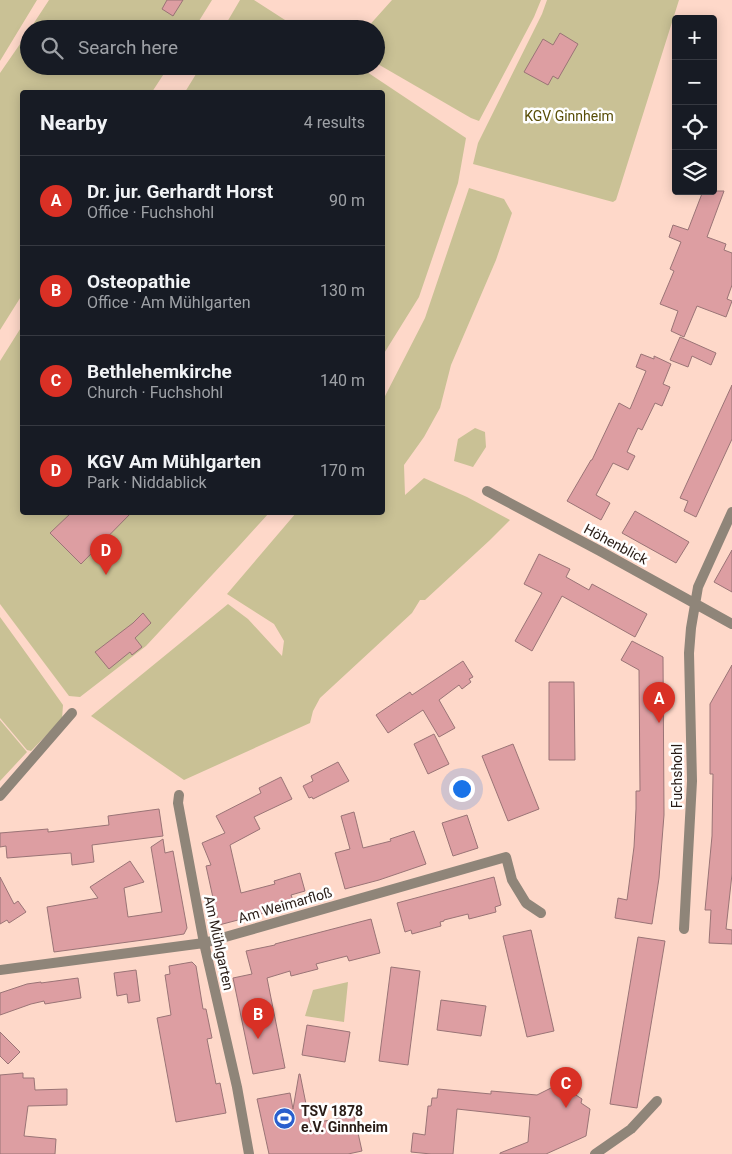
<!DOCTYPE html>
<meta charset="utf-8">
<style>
body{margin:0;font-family:Roboto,sans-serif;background:#242831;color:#f1f3f6}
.controls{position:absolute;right:15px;top:15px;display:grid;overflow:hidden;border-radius:5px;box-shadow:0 2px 12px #0003}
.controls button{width:45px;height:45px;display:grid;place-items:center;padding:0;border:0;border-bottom:1px solid #363941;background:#171b24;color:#f1f3f6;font:25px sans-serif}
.you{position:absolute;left:461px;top:788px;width:18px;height:18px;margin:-12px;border:4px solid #fff;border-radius:50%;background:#1a73e8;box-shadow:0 0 0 8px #1a73e833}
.badge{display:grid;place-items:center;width:32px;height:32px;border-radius:50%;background:#d93025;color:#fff;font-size:16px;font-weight:700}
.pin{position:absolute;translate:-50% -41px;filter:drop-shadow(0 1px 2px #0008)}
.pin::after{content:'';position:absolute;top:26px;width:18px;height:15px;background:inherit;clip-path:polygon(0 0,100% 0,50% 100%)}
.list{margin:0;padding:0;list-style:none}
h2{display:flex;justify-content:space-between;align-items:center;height:65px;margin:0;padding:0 20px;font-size:21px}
h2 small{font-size:16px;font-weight:400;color:#9ea1a6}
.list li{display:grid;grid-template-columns:32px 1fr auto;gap:15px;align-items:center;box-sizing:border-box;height:90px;padding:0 20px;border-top:1px solid #363941}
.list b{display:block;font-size:19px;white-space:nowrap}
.list p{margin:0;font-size:16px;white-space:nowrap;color:#9ea1a6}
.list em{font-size:16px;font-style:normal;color:#9ea1a6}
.icon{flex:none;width:28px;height:28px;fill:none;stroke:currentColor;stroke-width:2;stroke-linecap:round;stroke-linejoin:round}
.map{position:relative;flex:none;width:732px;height:1154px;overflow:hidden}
.search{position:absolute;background:#171b24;box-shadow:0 2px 12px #0003;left:20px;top:20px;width:365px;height:55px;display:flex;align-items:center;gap:12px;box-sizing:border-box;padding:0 18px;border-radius:28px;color:#9ea1a6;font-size:19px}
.panel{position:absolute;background:#171b24;box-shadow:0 2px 12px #0003;left:20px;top:90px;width:365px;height:425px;border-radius:5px}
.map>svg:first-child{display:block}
.green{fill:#c9c195}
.building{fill:#dd9ea2;stroke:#9a7476}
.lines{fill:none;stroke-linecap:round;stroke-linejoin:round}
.street{stroke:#8f8579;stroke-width:10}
.labels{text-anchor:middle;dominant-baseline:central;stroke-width:5;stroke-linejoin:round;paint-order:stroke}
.park-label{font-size:14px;fill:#584d06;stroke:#fff}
.street-label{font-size:14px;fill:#281b15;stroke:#fff}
.poi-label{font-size:14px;font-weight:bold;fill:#281b15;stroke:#fff;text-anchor:start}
</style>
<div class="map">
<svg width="732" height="1154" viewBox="0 0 732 1154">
<rect width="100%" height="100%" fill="#fed8c9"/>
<path class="green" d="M 0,0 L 37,0 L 0,61 Z
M 49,0 L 212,0 L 194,29 L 30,29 Z
M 240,0 L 254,0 L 299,29 L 223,29 Z
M 392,0 L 541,0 L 534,17 L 479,121 L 471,118 L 376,63 L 376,29 L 366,29 Z
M 547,0 L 679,0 L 616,200 L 613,202 L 473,164 L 478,143 L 542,14 Z
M 29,31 L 29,66 L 169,66 L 152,92 L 22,92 L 22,295 L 0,330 L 0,73 Z
M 201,66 L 358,66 L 466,138 L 458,183 L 419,297 L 383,355 L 382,92 L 185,92 Z
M 469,188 L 504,199 L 512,213 L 496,260 L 451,365 L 440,408 L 424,437 L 404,465 L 405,495 L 424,478 L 467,497 L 510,520 L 490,540 L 425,600 L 420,600 L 412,613 L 320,698 L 313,711 L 310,723 L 184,780 L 91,716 L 228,604 L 248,619 L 282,656 L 284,641 L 274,624 L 227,594 L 296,513 L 382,512 L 383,400 L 425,318 Z
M 22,326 L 22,512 L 269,513 L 239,546 L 146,646 L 80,697 L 69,696 L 0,604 L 0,361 Z
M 475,428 L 485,432 L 486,447 L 473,467 L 454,461 L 458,439 Z
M 0,617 L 21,646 L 63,705 L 62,719 L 31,751 L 27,750 L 0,718 Z
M 0,720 L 27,752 L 0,781 Z
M 348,982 L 344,1022 L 305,1016 L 313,990 Z"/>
<path class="building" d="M 167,0 L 183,0 L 173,16 L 162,9 Z
M 560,33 L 578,44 L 558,79 L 553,76 L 548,85 L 524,72 L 543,39 L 553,45 Z
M 703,191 L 724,191 L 707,237 L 726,244 L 724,250 L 732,253 L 732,285 L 727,299 L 732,301 L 726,317 L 697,306 L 684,337 L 671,331 L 678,311 L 660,304 L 674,271 L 670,269 L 681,242 L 669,237 L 673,225 L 688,230 Z
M 680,337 L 716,353 L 711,365 L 692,356 L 688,367 L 670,360 Z
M 641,354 L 654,359 L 654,356 L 671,364 L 663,384 L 670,387 L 662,406 L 655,403 L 642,430 L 638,428 L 627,452 L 635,456 L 628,470 L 613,463 L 596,495 L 610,503 L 601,520 L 567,501 L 591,460 L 592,460 L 619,403 L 630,409 L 646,371 L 636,367 Z
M 732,385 L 732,439 L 696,517 L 684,511 L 688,501 L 680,498 Z
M 635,511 L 689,542 L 676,563 L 622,533 Z
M 72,512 L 132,512 L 81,564 L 50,533 Z
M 732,550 L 732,592 L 714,582 Z
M 539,554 L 570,569 L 566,577 L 589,590 L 592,584 L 647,614 L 635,637 L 562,596 L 532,651 L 515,641 L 542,593 L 524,584 Z
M 143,613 L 151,623 L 135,638 L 142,647 L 132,655 L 130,652 L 109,669 L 95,652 L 133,623 Z
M 632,641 L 663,657 L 664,815 L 659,878 L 652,924 L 615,918 L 618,898 L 627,900 L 634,847 L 636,809 L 636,791 L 640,791 L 639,670 L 621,660 Z
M 463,661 L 473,677 L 469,679 L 471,682 L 462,689 L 459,685 L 439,700 L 455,728 L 439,737 L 423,710 L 388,733 L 376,715 L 410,692 L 412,695 Z
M 732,665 L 732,874 L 726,929 L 732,930 L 732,944 L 709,943 L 711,910 L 705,910 L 712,836 L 713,774 L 710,774 L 710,704 Z
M 549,682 L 574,682 L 575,760 L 549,760 Z
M 434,734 L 449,764 L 428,774 L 414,744 Z
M 513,744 L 539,809 L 508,821 L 482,756 Z
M 338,762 L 349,781 L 313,799 L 312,797 L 309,798 L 303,786 L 313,781 L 311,776 Z
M 281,777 L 292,799 L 254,817 L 260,829 L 230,845 L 241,893 L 275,884 L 274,881 L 300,873 L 305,891 L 291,895 L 295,905 L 219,925 L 206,866 L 211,865 L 202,843 L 225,833 L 216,816 L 261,793 L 259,788 Z
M 159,809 L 163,836 L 92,845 L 94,862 L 72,865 L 71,853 L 7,858 L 6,846 L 0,847 L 0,833 L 48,829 L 48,832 L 109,825 L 108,816 Z
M 354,812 L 363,848 L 391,841 L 390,839 L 414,831 L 426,864 L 379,880 L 345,889 L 335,853 L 350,849 L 341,816 Z
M 467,815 L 478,848 L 453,856 L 442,823 Z
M 163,839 L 165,853 L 173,851 L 187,928 L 184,934 L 158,938 L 54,952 L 47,907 L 98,898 L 90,887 L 130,861 L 144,882 L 124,888 L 128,917 L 162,912 L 151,847 Z
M 0,877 L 14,904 L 18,901 L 26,912 L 9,923 L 7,920 L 0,924 Z
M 494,877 L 501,905 L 495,907 L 496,912 L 469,919 L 468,914 L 444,920 L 444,921 L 440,922 L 441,926 L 412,934 L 411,930 L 405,932 L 397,903 Z
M 371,919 L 380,953 L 349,961 L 347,956 L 316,964 L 318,969 L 291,976 L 290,971 L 267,978 L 285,1068 L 253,1074 L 233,978 L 252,974 L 246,951 L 275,945 L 275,944 Z
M 531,930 L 554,1031 L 527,1037 L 503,936 Z
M 638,937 L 665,941 L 637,1108 L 610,1104 Z
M 192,962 L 196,966 L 203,1009 L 206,1009 L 212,1038 L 207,1039 L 216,1084 L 220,1083 L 226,1113 L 176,1122 L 157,1018 L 171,1015 L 165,975 L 170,974 L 169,966 Z
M 391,967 L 420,971 L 408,1065 L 379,1061 Z
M 136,970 L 140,1001 L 128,1003 L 127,994 L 117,996 L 114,973 Z
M 78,978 L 81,998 L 45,1004 L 44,1001 L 31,1004 L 0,1015 L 0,993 L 27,984 L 41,982 L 41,983 Z
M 441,1000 L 486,1006 L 481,1036 L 437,1030 Z
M 307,1025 L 350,1032 L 345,1062 L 302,1055 Z
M 0,1032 L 20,1052 L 8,1064 L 0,1056 Z
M 23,1073 L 23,1078 L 34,1078 L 35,1090 L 67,1089 L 67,1105 L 28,1106 L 24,1136 L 56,1139 L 55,1154 L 0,1154 L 0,1075 Z
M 299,1074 L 300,1074 L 310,1124 L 354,1115 L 362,1151 L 348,1154 L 269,1154 L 257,1099 L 290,1093 L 293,1109 Z
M 559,1084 L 582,1099 L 581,1103 L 590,1109 L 586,1136 L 546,1154 L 500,1154 L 500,1153 L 528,1142 L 530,1117 L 457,1109 L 453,1154 L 431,1154 L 411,1152 L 413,1133 L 425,1135 L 428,1106 L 431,1106 L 432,1098 L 437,1098 L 438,1089 L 491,1094 L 491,1091 L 537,1095 Z"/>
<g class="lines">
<path class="street" d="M 487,491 L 600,551 L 732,624
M 179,795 L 178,803 L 204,943 L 237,1087 L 249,1154
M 0,796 L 72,713
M 684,929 L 692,781 L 689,653 L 691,628 L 698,587 L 732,512
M 0,970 L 204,943 L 506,857 L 512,880 L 526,903 L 541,913
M 595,1154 L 631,1129 L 657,1101"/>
</g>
<defs>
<symbol id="stadium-disc" viewBox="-11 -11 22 22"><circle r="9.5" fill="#2a5fcd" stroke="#fff"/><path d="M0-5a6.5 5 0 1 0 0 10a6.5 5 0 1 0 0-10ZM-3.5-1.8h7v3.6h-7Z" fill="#fff"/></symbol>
</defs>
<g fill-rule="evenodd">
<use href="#stadium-disc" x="272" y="1106" width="25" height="25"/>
</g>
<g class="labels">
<g class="park-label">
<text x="569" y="116">KGV Ginnheim</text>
</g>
<g class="street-label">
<text transform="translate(616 544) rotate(28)">Höhenblick</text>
<text transform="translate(677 776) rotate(-90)">Fuchshohl</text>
<text transform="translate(285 905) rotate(-16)">Am Weimarfloß</text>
<text transform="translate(219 943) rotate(78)">Am Mühlgarten</text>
</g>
<g class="poi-label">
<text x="301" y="1111">TSV 1878<tspan x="301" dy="16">e.V. Ginnheim</tspan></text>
</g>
</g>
</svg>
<div class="controls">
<button>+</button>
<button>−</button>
<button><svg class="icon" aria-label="locate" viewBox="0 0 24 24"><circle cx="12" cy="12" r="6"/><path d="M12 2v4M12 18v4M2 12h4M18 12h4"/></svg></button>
<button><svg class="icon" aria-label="layers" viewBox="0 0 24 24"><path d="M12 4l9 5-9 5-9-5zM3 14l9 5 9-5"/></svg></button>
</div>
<div class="you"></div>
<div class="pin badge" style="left:659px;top:723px">A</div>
<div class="pin badge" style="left:258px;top:1039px">B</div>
<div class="pin badge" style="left:566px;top:1108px">C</div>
<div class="pin badge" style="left:106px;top:575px">D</div>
<div class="search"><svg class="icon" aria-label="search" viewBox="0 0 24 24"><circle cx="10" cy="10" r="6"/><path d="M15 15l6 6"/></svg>Search here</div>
<section class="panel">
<h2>Nearby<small>4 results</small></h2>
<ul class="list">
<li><span class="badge">A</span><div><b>Dr. jur. Gerhardt Horst</b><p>Office · Fuchshohl</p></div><em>90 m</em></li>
<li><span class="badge">B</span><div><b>Osteopathie</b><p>Office · Am Mühlgarten</p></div><em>130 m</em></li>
<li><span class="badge">C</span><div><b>Bethlehemkirche</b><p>Church · Fuchshohl</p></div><em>140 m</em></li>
<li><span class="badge">D</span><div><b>KGV Am Mühlgarten</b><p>Park · Niddablick</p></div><em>170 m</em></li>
</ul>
</section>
</div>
